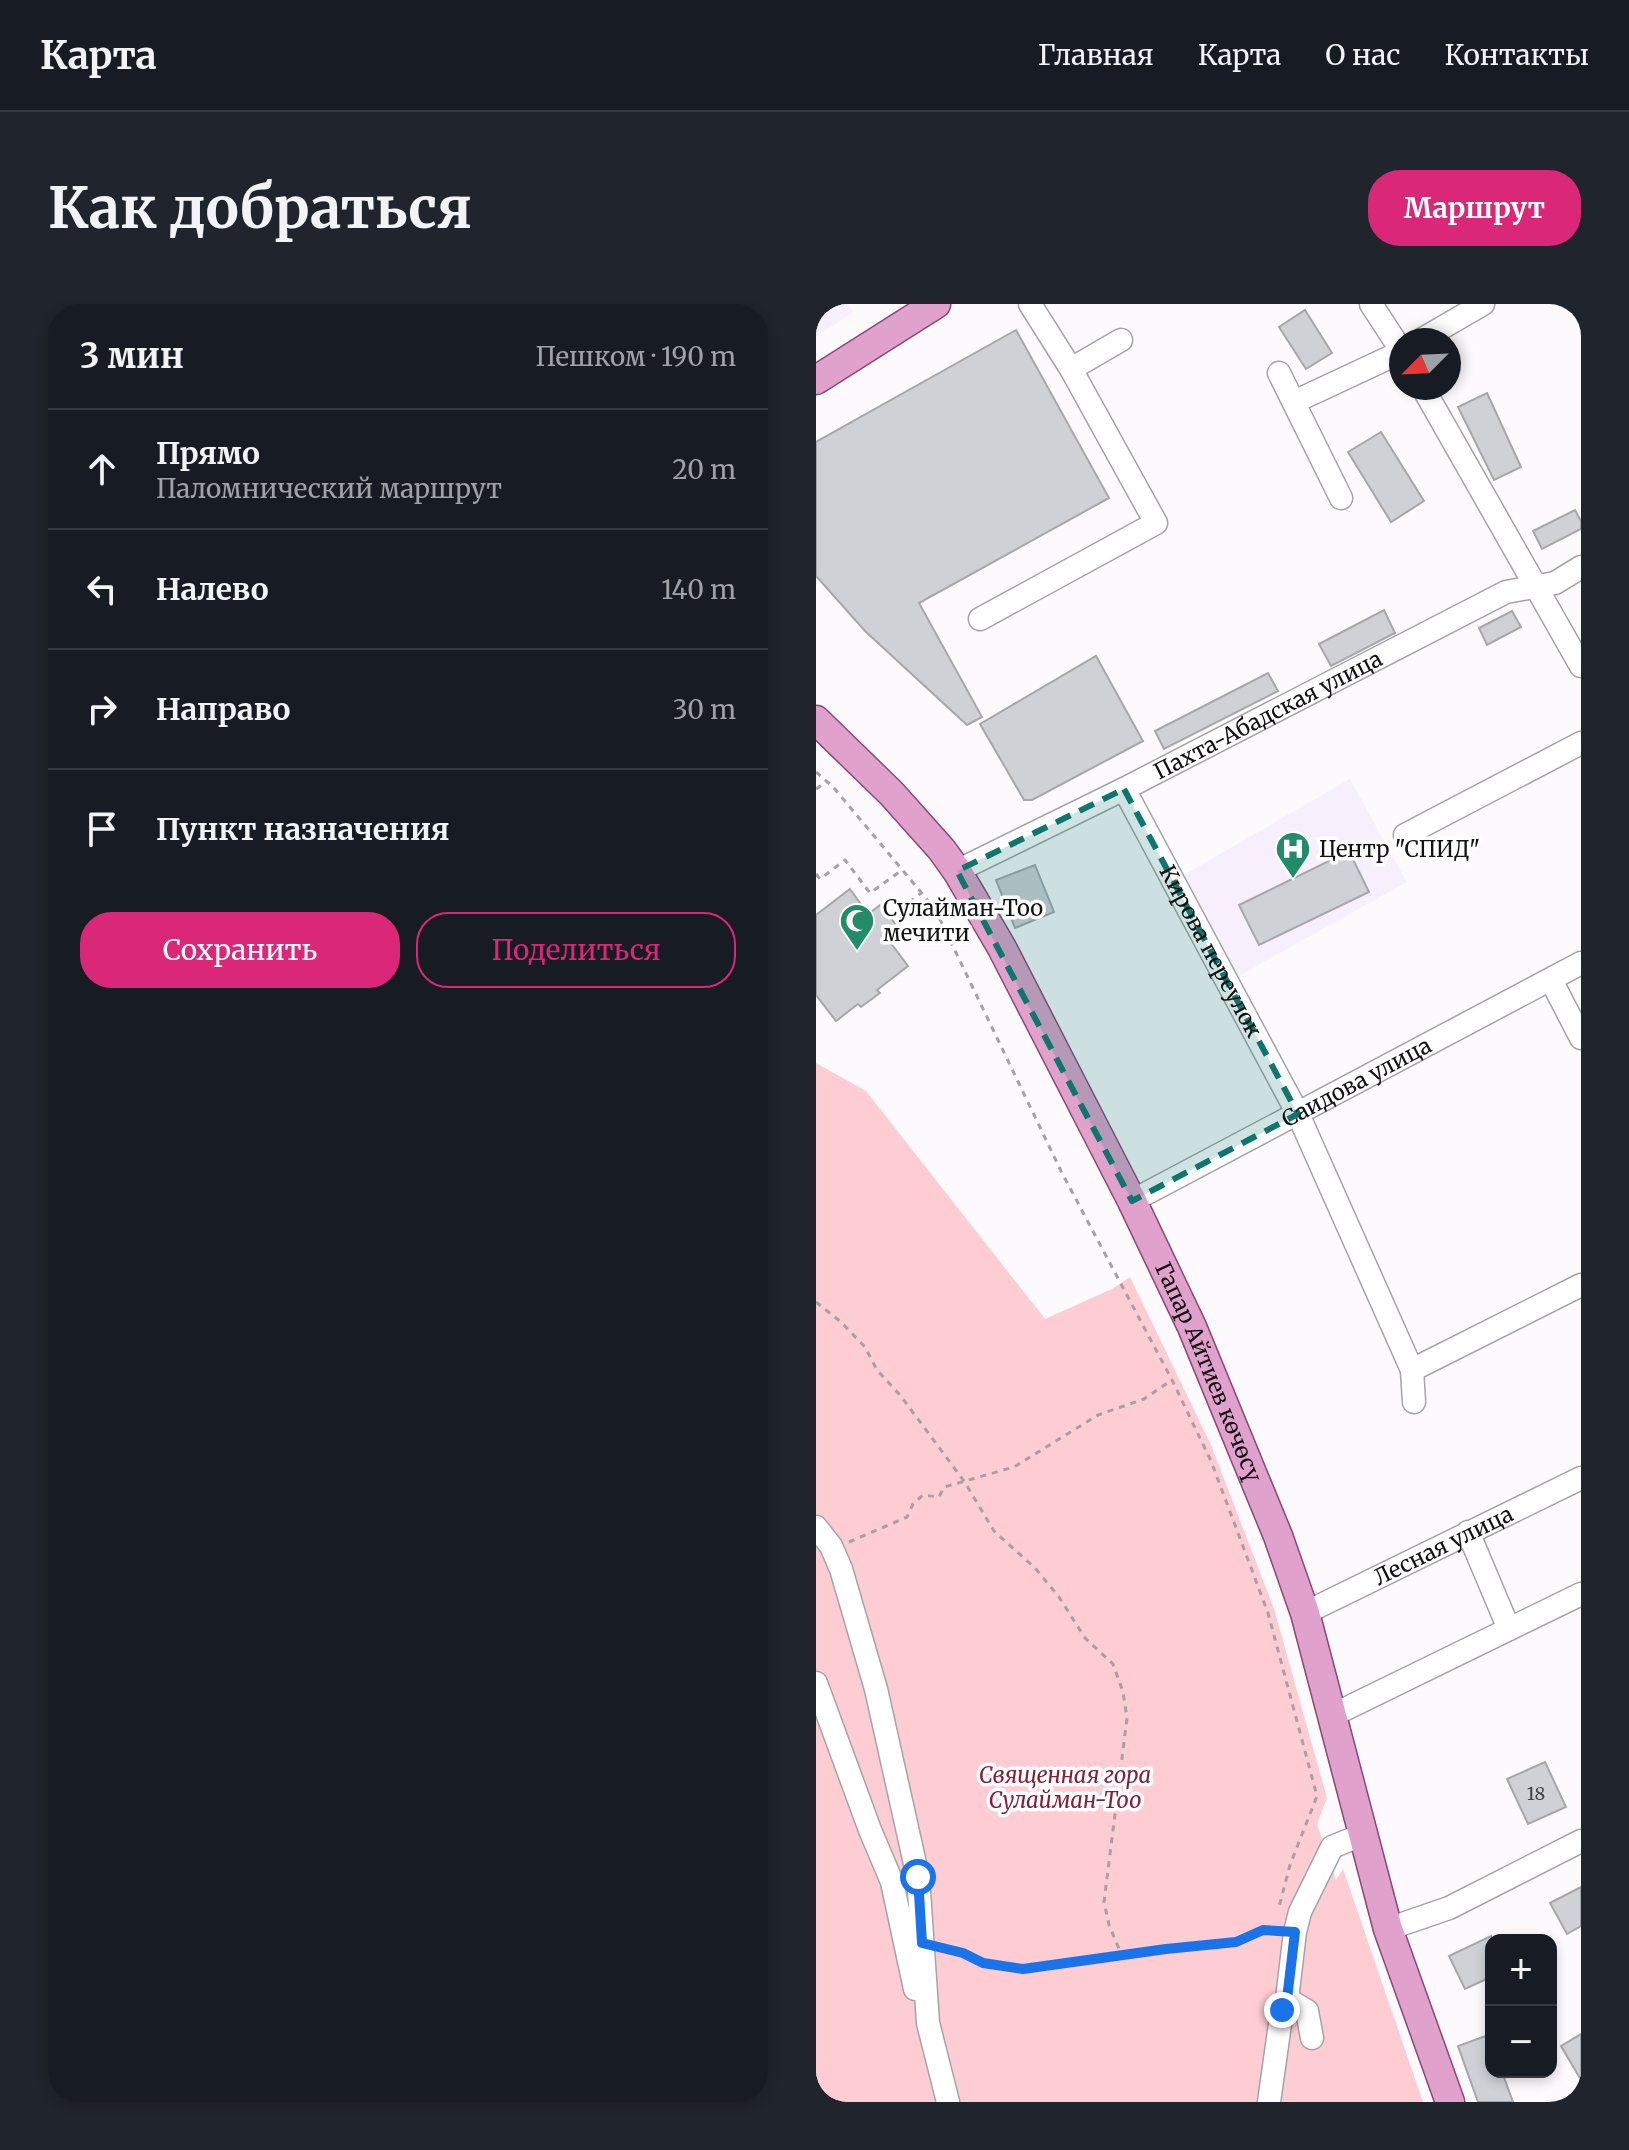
<!DOCTYPE html>
<html lang="ru">
<meta charset="utf-8">
<style>
body{margin:0;font-family:Merriweather,serif;background:#20242c;color:#f1f3f6}
.controls{position:absolute;right:24px;bottom:24px;display:grid;overflow:hidden;border-radius:16px;box-shadow:0 4px 12px #0003}
.controls button{width:72px;height:72px;display:grid;place-items:center;padding:0;border:0;border-bottom:2px solid #363941;background:#171b24;color:#f1f3f6;font:40px sans-serif}
.compass{position:absolute;left:573px;top:24px;width:72px;height:72px;border-radius:50%;background:#171b24;box-shadow:0 4px 12px #0003;rotate:246deg}
.stop{position:absolute;width:24px;height:24px;margin:-18px;border:6px solid #1a73e8;border-radius:50%;background:#fff}
.stop.end{background:#1a73e8;border-color:#fff;box-shadow:0 2px 8px #0008}
.list{margin:0;padding:0;list-style:none}
h2{display:flex;justify-content:space-between;align-items:center;height:104px;margin:0;padding:0 32px;font-size:34px}
h2 small{font-size:26px;font-weight:400;color:#9ea1a6}
.list li{display:grid;grid-template-columns:52px 1fr auto;gap:24px;align-items:center;box-sizing:border-box;height:120px;padding:0 32px;border-top:2px solid #363941}
.list b{display:block;font-size:30px;white-space:nowrap}
.list p{margin:0;font-size:26px;white-space:nowrap;color:#9ea1a6}
.list em{font-size:26px;font-style:normal;color:#9ea1a6}
.actions{display:flex;gap:16px;padding:24px 32px}
.actions a{flex:1;padding:18px 0;border:2px solid #db2777;border-radius:32px;text-align:center;font-size:28px;color:#db2777}
.actions .main{background:#db2777;color:#fff}
.icon{flex:none;width:44px;height:44px;fill:none;stroke:currentColor;stroke-width:2;stroke-linecap:round;stroke-linejoin:round}
.map{position:relative;flex:none;width:765px;height:1798px;overflow:hidden;border-radius:32px}
header{display:flex;align-items:center;gap:48px;box-sizing:border-box;height:112px;padding:0 40px;background:#171b24;border-bottom:2px solid #363941}
header strong{font-size:38px}
nav{display:flex;gap:44px;margin-inline-start:auto;font-size:28px}
.intro{display:flex;align-items:center;justify-content:space-between;box-sizing:border-box;height:192px;padding:0 48px}
h1{margin:0;font-size:56px}
.button{padding:20px 36px;border-radius:32px;background:#db2777;color:#fff;font-size:28px;font-weight:700}
main{display:flex;gap:48px;padding:0 48px}
aside{flex:1;background:#171b24;border-radius:32px;box-shadow:0 4px 12px #0003}
.map>svg:first-child{display:block}
.built{fill:#f7f0fc}
.green{fill:#fecdd3}
.building{fill:#d0d1d6;stroke:#a6a6ab;stroke-width:2}
.lines{fill:none;stroke-linecap:round;stroke-linejoin:round}
.minor-casing{stroke:#a5a3a7;stroke-width:25}
.major-casing{stroke:#8b4775;stroke-width:31}
.path{stroke:#a4a2a5;stroke-width:3;stroke-dasharray:6 6;stroke-linecap:butt}
.minor{stroke:#fff;stroke-width:22}
.major{stroke:#e0a2cc;stroke-width:28}
.route{stroke:#1a73e8;stroke-width:10}
.marked{fill:#0f766e;fill-opacity:0.2;stroke:#0f766e;stroke-width:6;stroke-dasharray:16 10;stroke-linejoin:round}
.labels{text-anchor:middle;dominant-baseline:central;stroke-width:7;stroke-linejoin:round;paint-order:stroke}
.number-label{font-size:18px;fill:#424244}
.street-label{font-size:22px;fill:#131213;stroke:#fff}
.poi-label{font-size:22px;fill:#131213;stroke:#fff;text-anchor:start}
.park-label{font-size:22px;font-style:italic;fill:#822039;stroke:#fff}
</style>
<header>
<strong>Карта</strong>
<nav><a>Главная</a><a>Карта</a><a>О нас</a><a>Контакты</a></nav>
</header>
<div class="intro"><h1>Как добраться</h1><a class="button">Маршрут</a></div>
<main>
<aside>
<h2>3 мин<small>Пешком · 190 m</small></h2>
<ul class="list">
<li><svg class="icon" aria-label="ahead" viewBox="0 0 24 24"><path d="M12 20V5M6 11l6-6 6 6"/></svg><div><b>Прямо</b><p>Паломнический маршрут</p></div><em>20 m</em></li>
<li><svg class="icon" aria-label="left" viewBox="0 0 24 24"><path d="M17 20v-9H6M10 6l-5 5 5 5"/></svg><div><b>Налево</b></div><em>140 m</em></li>
<li><svg class="icon" aria-label="right" viewBox="0 0 24 24"><path d="M7 20v-9h11M14 6l5 5-5 5"/></svg><div><b>Направо</b></div><em>30 m</em></li>
<li><svg class="icon" aria-label="arrive" viewBox="0 0 24 24"><path d="M6 21V4h12l-3 4 3 4H6"/></svg><div><b>Пункт назначения</b></div></li>
</ul>
<div class="actions"><a class="main">Сохранить</a><a>Поделиться</a></div>
</aside>
<div class="map">
<svg width="765" height="1798" viewBox="0 0 765 1798">
<rect width="100%" height="100%" fill="#fdfafe"/>
<path class="built" d="M 0,0 L 31,0 L 38,8 L 0,33 Z
M 534,475 L 591,578 L 410,679 L 362,574 Z"/>
<path class="green" d="M 0,759 L 50,787 L 229,1015 L 296,985 L 314,973 L 395,1141 L 458,1305 L 511,1494 L 501,1520 L 520,1576 L 527,1565 L 607,1798 L 0,1798 Z"/>
<path class="building" d="M 489,6 L 516,49 L 490,65 L 463,23 Z
M 200,26 L 293,194 L 103,299 L 166,413 L 151,421 L 49,327 L 0,272 L 0,138 Z
M 671,89 L 705,163 L 678,176 L 642,103 Z
M 565,128 L 608,197 L 575,218 L 532,148 Z
M 759,206 L 765,217 L 765,225 L 726,245 L 717,227 Z
M 568,306 L 579,329 L 515,362 L 503,340 Z
M 696,307 L 705,323 L 671,341 L 663,324 Z
M 280,352 L 327,437 L 216,496 L 208,496 L 164,420 Z
M 452,369 L 462,387 L 348,445 L 339,427 Z
M 533,547 L 553,588 L 443,641 L 423,601 Z
M 219,561 L 238,608 L 199,624 L 180,576 Z
M 34,585 L 52,610 L 64,601 L 74,613 L 83,625 L 71,634 L 92,662 L 61,686 L 64,689 L 45,703 L 42,700 L 20,717 L 0,691 L 0,611 Z
M 729,1458 L 750,1503 L 712,1520 L 691,1475 Z
M 765,1583 L 765,1622 L 751,1630 L 734,1599 Z
M 675,1632 L 675,1673 L 649,1685 L 633,1652 Z
M 675,1730 L 675,1768 L 686,1768 L 697,1798 L 662,1798 L 642,1742 Z
M 765,1730 L 765,1776 L 745,1742 Z"/>
<g class="lines">
<defs>
<g id="minor">
<path d="M 214,0 L 255,65 L 305,36"/>
<path d="M 555,0 L 585,46"/>
<path d="M 764,0 L 765,1"/>
<path d="M 605,36 L 667,0"/>
<path d="M 463,69 L 525,194"/>
<path d="M 607,84 L 765,362"/>
<path d="M 478,98 L 585,48"/>
<path d="M 164,315 L 340,219 L 255,65"/>
<path id="s1" d="M 308,485 L 482,810 L 596,1066 L 598,1098"/>
<path d="M 589,531 L 765,439"/>
<path id="s2" d="M 141,567 L 308,485 L 690,288 L 739,279 L 765,263"/>
<path d="M 735,676 L 765,734"/>
<path id="s3" d="M 316,897 L 765,659"/>
<path d="M 596,1066 L 765,981"/>
<path d="M 0,1223 L 15,1242 L 25,1265 L 60,1385 L 102,1573 L 112,1719 L 132,1798"/>
<path d="M 652,1228 L 693,1325"/>
<path id="s4" d="M 489,1309 L 765,1174"/>
<path d="M 0,1379 L 54,1526 L 76,1578 L 99,1685"/>
<path d="M 517,1411 L 765,1290"/>
<path d="M 572,1625 L 633,1604 L 765,1537"/>
<path d="M 471,1695 L 491,1707 L 496,1734"/>
<path d="M 453,1798 L 466,1706 L 471,1695 L 479,1628 L 484,1608 L 516,1543 L 546,1531"/>
</g>
<g id="major">
<path d="M 0,76 L 120,0"/>
<path id="s5" d="M 0,416 L 76,490 L 126,546 L 141,567 L 186,644 L 316,897 L 376,1023 L 462,1232 L 489,1309 L 572,1625 L 634,1798"/>
</g>
</defs>
<use href="#minor" class="minor-casing"/>
<use href="#major" class="major-casing"/>
<path class="path" d="M 0,468 L 18,484 L 119,605 L 245,867 L 356,1076 L 395,1157 L 452,1309 L 501,1492 L 474,1561 L 463,1603
M 0,485 L 11,477
M 0,570 L 4,575 L 29,556 L 54,589 L 86,566
M 74,613 L 105,589
M 0,998 L 25,1018 L 49,1043 L 61,1066 L 84,1091 L 148,1177 L 178,1227 L 219,1264 L 243,1293 L 269,1334 L 297,1360 L 307,1388 L 311,1414 L 288,1598 L 293,1621 L 306,1652
M 33,1238 L 91,1213 L 97,1200 L 107,1191 L 123,1193 L 128,1183 L 198,1163 L 282,1111 L 328,1095 L 356,1076
M 126,1644 L 167,1659 L 207,1665 L 350,1645 L 420,1638 L 447,1626 L 459,1627"/>
<use href="#minor" class="minor"/>
<use href="#major" class="major"/>
</g>
<g class="lines">
<path class="route" d="M 102,1573 L 106,1639 L 147,1649 L 167,1659 L 207,1665 L 350,1645 L 420,1638 L 447,1626 L 479,1628 L 471,1695 L 466,1706"/>
</g>
<path class="marked" d="M 308,485 L 482,810 L 316,897 L 141,567 Z"/>
<defs>
<symbol id="hospital-pin" viewBox="-11 -11 22 30"><path d="M0 17L-7.5 6A9.5 9.5 0 1 1 7.5 6Z" fill="#228b68" stroke="#fff"/><path d="M-5-5h3v3.5h4V-5h3V5h-3V1.5h-4V5h-3Z" fill="#fff"/></symbol>
<symbol id="mosque-pin" viewBox="-11 -11 22 30"><path d="M0 17L-7.5 6A9.5 9.5 0 1 1 7.5 6Z" fill="#228b68" stroke="#fff"/><path d="M3.5-4.9A6 6 0 1 0 3.5 4.9A5 5 0 1 1 3.5-4.9Z" fill="#fff"/></symbol>
</defs>
<g fill-rule="evenodd">
<use href="#hospital-pin" x="457" y="525" width="40" height="54"/>
<use href="#mosque-pin" x="21" y="597" width="40" height="54"/>
</g>
<g class="labels">
<g class="number-label">
<text x="720" y="1489">18</text>
</g>
<g class="street-label">
<text stroke="none"><textPath href="#s2" startOffset="348">Пахта-Абадская улица</textPath></text>
<text stroke="none"><textPath href="#s1" startOffset="184">Кирова переулок</textPath></text>
<text stroke="none"><textPath href="#s3" startOffset="254">Саидова улица</textPath></text>
<text stroke="none"><textPath href="#s5" startOffset="768">Гапар Айтиев көчөсү</textPath></text>
<text stroke="none"><textPath href="#s4" startOffset="154">Лесная улица</textPath></text>
</g>
<g class="poi-label">
<text x="503" y="545">Центр "СПИД"</text>
<text x="67" y="604">Сулайман-Тоо<tspan x="67" dy="25">мечити</tspan></text>
</g>
<g class="park-label">
<text x="249" y="1471">Священная гора<tspan x="249" dy="25">Сулайман-Тоо</tspan></text>
</g>
</g>
</svg>
<div class="controls">
<button>+</button>
<button>−</button>
</div>
<svg class="compass" viewBox="-18 -18 36 36"><path d="M0-13l5 13h-10z" fill="#e53935"/><path d="M0 13l5-13h-10z" fill="#9ea1a6"/></svg>
<div class="stop" style="left:102px;top:1573px"></div>
<div class="stop end" style="left:466px;top:1706px"></div>
</div>
</main>
